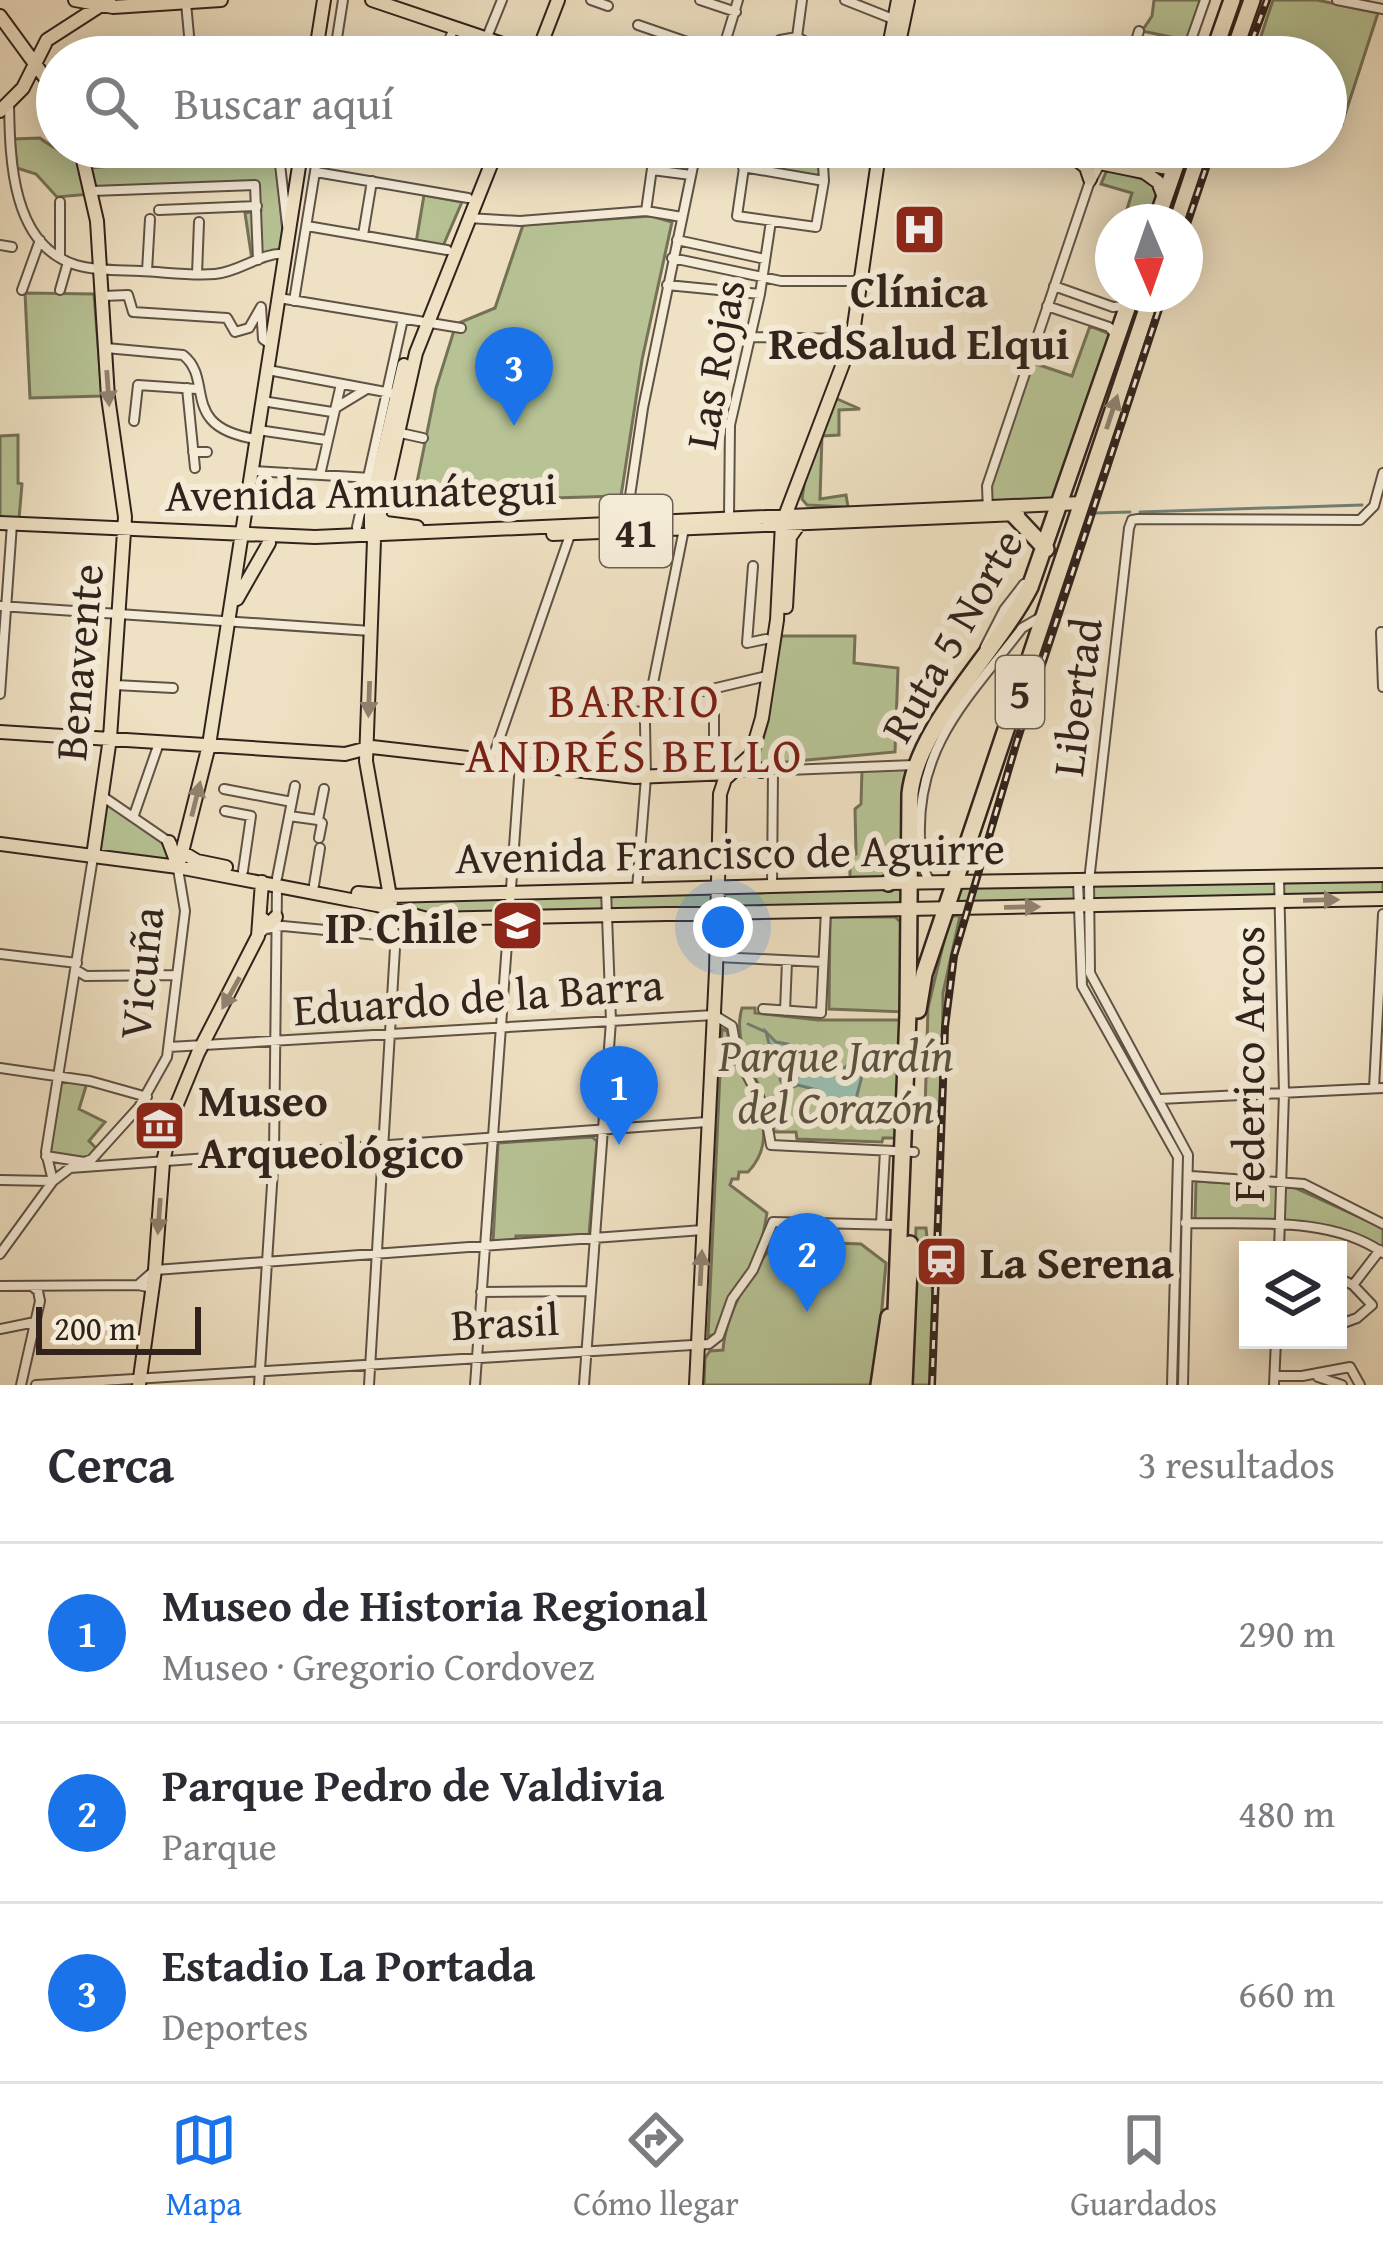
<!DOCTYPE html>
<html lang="es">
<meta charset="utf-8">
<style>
body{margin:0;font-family:"Gentium Book Plus",serif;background:#f7f7f7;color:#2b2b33}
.controls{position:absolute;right:36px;bottom:36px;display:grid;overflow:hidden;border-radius:0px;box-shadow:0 6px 30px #0003}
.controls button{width:108px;height:108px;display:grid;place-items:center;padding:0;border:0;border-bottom:3px solid #e1e1e2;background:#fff;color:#2b2b33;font:60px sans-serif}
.compass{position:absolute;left:1095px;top:204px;width:108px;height:108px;border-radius:50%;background:#fff;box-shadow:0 6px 30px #0003;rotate:178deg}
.scale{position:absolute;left:36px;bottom:30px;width:165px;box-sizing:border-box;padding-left:12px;border:6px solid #31221c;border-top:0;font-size:33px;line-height:42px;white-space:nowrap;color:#31221c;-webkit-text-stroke:9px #f5ecd8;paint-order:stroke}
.you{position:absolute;left:723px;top:927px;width:42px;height:42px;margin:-30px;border:9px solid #fff;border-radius:50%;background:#1a73e8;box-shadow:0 0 0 18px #1a73e833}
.badge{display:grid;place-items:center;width:78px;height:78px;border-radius:50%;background:#1a73e8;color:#fff;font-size:39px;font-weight:700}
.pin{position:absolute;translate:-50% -99px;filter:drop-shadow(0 3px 6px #0008)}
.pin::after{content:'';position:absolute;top:63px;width:42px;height:36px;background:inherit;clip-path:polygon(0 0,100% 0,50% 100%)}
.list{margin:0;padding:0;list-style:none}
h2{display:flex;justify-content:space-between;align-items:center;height:156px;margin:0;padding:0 48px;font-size:51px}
h2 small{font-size:39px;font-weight:400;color:#7c7c81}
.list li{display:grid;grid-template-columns:78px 1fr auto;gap:36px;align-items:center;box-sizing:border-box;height:180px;padding:0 48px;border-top:3px solid #e1e1e2}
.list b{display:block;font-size:45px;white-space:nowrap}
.list p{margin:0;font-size:39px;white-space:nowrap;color:#7c7c81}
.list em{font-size:39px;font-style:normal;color:#7c7c81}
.icon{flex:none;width:66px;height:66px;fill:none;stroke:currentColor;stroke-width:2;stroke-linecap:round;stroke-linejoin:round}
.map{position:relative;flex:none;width:1383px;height:1385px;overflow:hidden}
.search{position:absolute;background:#fff;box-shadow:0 6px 30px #0003;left:36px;right:36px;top:36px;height:132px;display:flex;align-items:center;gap:30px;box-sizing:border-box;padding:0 42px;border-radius:66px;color:#7c7c81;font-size:45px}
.sheet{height:696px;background:#fff}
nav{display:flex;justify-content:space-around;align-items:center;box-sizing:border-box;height:168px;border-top:3px solid #e1e1e2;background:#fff;font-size:33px;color:#7c7c81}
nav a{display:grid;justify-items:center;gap:6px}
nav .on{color:#1a73e8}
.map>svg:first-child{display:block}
.green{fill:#b7c395;stroke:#747258;stroke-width:3}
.water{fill:#9abeb0;stroke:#708075;stroke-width:3}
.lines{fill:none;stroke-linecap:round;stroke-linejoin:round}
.stream{stroke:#708075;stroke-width:3}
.minor-casing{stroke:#605246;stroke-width:12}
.major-casing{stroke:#31221c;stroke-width:16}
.highway-casing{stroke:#31221c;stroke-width:20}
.minor{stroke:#f5ecd8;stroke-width:8}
.major{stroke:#efe1c3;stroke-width:12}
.highway{stroke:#efe1c3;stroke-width:15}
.rail-casing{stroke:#31221c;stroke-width:8}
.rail{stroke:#f5ecd8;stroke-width:3;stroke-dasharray:9;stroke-linecap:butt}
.oneway{fill:#908270}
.labels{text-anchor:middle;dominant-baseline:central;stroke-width:12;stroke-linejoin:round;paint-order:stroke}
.shield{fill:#f5ecd8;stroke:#6c5f54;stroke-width:3}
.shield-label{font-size:42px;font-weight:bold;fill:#31221c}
.poi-label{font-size:45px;font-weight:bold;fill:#31221c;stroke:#f5ecd8;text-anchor:start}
.street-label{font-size:45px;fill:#31221c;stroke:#f5ecd8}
.park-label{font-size:45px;font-style:italic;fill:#595240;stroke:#f5ecd8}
.neighbourhood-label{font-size:48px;letter-spacing:3px;fill:#7a1f14;stroke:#f5ecd8}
</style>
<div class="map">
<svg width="1383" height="1385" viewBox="0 0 1383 1385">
<rect width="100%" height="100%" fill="#efe1c3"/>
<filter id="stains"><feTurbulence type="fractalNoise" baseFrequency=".00167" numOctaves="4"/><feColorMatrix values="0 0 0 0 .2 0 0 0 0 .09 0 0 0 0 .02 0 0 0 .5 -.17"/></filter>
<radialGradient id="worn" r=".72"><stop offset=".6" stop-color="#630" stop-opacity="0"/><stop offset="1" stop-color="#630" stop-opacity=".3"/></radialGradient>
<path class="green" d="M 1154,0 L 1201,0 L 1182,57 L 1175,57 L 1180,39 L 1142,31 L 1152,16 Z
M 1273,0 L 1317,0 L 1378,13 L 1342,124 L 1326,119 L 1326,57 L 1254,57 Z
M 40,138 C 72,163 80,146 91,194 L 57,197 L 36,174 L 17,168 L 14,139 Z
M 751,147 L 816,147 L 820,174 L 819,177 L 750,166 Z
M 276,152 L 284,245 L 277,253 L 252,260 L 245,213 L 261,210 L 254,183 L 96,188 L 89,168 Z
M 1107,170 L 1151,181 L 1159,193 L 1150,222 L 1123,222 L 1132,193 L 1101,184 Z
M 424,195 L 462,202 L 443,246 L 416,243 Z
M 651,216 L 672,222 L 642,360 L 621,496 L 413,502 L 436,388 L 456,324 L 495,308 L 523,225 Z
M 25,293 L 94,294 L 102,396 L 30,398 Z
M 1090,326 L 1110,334 L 1059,493 L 1051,501 L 991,504 L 987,492 L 1033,363 L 1072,376 Z
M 835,398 L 860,409 L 839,410 L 839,435 L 822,436 L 820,499 L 846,495 L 848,507 L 807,505 L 802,499 L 806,472 Z
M 18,435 L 18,483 L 22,484 L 19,519 L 0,518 L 0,436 Z
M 780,636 L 855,636 L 854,663 L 898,668 L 895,752 L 764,764 L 757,761 L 768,721 L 774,659 Z
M 906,767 L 899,871 L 889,877 L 850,877 L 850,855 L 856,854 L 855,809 L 861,804 L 862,769 Z
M 112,805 L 167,846 L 172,863 L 99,855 L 104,807 Z
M 1383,877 L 1383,896 L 953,906 L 960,886 Z
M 905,887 L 905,904 L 420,914 L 399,909 L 392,898 Z
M 950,916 L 960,916 L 943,993 L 942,1111 L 925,1111 L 928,1008 Z
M 830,917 L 895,917 L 906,927 L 906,1012 L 829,1009 Z
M 742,1008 L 755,1008 L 755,1013 L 818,1020 L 903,1020 L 900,1138 L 883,1138 L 882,1142 L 797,1139 L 796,1132 L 774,1132 C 770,1088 729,1052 742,1008 Z
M 722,1029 L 727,1031 C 735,1078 790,1128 748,1172 L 739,1172 L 738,1179 L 732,1179 L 730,1185 L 767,1213 L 760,1252 L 717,1335 L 708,1336 Z
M 61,1079 L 87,1083 L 79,1109 L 105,1122 L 89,1141 L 98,1150 L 84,1161 L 50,1154 Z
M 592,1137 L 597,1141 L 589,1235 L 516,1236 L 516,1241 L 493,1243 L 498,1143 Z
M 1196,1181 L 1293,1187 L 1383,1228 L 1383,1248 C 1327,1217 1258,1225 1195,1222 Z
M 817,1227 L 838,1228 L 835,1243 L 861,1244 L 886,1263 L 875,1385 L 704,1385 L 705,1358 L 710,1351 L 723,1350 C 725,1317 754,1257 783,1240 L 817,1243 Z
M 916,1228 L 926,1228 L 934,1306 L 931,1385 L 910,1385 Z"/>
<path class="water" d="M 766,1032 L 776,1042 L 788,1044 C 797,1062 802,1064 822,1065 L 827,1059 L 845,1068 L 856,1054 L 858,1069 L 863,1072 L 856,1099 L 865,1104 L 867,1111 L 860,1114 L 840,1109 L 819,1116 L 817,1090 L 798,1085 L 787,1089 L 780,1080 L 783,1055 L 769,1044 Z"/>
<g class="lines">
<path class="stream" d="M 1140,512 L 1362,505
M 1096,513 L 1130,512
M 748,1024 L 766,1032
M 780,1125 L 786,1114 L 786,1089"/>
<defs>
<path id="minor" d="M 591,0 L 608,6
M 700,0 L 736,12
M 845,0 L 893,19
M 1337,0 L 1383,9
M 186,3 L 191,57
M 638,25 L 722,54
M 487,37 L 502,0
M 797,37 L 802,0
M 797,37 L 813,46 L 816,57
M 721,56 L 738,0
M 334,57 L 343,0
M 363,57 L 379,57
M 442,57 L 454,28
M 774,57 L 780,40 L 797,37
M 1131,57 L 1139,31
M 1185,57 L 1205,0
M 9,104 C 10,158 11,245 76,265 C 96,271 119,270 140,271 C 165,272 190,276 215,274 C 240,272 261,252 285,254
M 278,147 L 287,225
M 461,147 L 488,152
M 747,147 L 737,216 L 816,227 L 824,181 L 822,147
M 85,161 L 253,147
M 1139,162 L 1150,156 L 1154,147
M 1096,164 L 1102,147
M 743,167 L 824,181
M 652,170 L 691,175
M 316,172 L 468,198
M 1090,183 L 1109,147
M 92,191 L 255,185 L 258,260
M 60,202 L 60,257
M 159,210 L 257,206
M 646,211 L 655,147
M 468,218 L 520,221 L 646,211 L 682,217
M 307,226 L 447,250
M 363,235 L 372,181
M 677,240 L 765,259
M 0,245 L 12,247
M 672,258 L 781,281 L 858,281
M 147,271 L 150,219
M 197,274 L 199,222
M 667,285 L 760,294
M 1054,286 L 1113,307 L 1127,306
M 22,290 L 40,240
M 60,290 L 68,262
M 103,296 L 128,295 L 133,312 L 227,318 L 235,332 L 249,328 L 261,307 L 263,339 L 270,344
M 279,298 L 461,328
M 294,301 L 319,147
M 1047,306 L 1109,327 L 1116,335
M 749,337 L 847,339
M 106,348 L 183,355 C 215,380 178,427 256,439
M 268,370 L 396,394
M 187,388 L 195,468
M 262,401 L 332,412
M 337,407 L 365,390
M 134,421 L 138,385 L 197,389
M 258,430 L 326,440
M 396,432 L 423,438
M 193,452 L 207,452
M 253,471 L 371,478
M 320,475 L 341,384
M 988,511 L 987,486 L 1091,178
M 729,518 L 730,425 L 760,294 L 771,221
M 626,523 L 643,408 L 697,147
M 357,527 L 403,319
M 753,566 L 747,643 L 766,639
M 0,606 L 371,631
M 1381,632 L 1383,687
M 985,647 L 1004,610 L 1024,584
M 115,685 L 173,688
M 714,689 L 714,772
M 0,694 L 12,524
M 651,694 L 695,693 L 767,676
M 605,710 L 647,712
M 492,760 L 570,535
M 736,772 L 914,765
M 224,789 L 292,802
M 102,796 L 172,844
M 225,811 L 251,816 L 243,871
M 134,815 L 159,743
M 289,816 L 318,820
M 319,838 L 322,823 L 318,820 L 324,789
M 1279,877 L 1284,1093 L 1279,1250
M 277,878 L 295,786
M 930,881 C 920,867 921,853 920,836 C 917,744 970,696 1022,628 L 1041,617
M 1078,881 L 1082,986 L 1178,1157 L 1172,1385
M 314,885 L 320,848
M 772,886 L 773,770
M 637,889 L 646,777 L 645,723 L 684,529
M 258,936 L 265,929 L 283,926 L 378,935 L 393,928
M 0,954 L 77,963
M 717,957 L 823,962
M 76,970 L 86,976 L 177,975
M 763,1009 L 821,1013 L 826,910
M 785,1011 L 787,961
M 169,1047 L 714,1015 L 732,1026 L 738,1058 L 764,1107 L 771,1145 L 914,1152
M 0,1068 L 90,1081 L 147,1097
M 1374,1088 L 1383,914
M 1160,1099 L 1383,1088
M 46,1156 L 84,1162 L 92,1159 L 139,1107 L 167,1057 L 185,911 L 178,869
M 1191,1176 L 1304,1184 L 1383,1224
M 0,1180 L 51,1181
M 53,1181 L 46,1152 L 93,857
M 1185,1223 C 1247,1225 1330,1215 1383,1253
M 881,1224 L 885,1151
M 0,1254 L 53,1181 L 70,1168 L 707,1122
M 1338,1278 L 1353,1285 L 1372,1305 L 1357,1318 L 1338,1325
M 138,1285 L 155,1270 L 703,1230
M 1353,1285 L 1380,1250
M 0,1286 L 138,1285 L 152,1288
M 481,1292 L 589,1291
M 0,1329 L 35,1322
M 1275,1376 L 1303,1376
M 1302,1376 L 1350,1367 L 1360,1385
M 1318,1377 L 1342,1385
M 21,1385 L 40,1301 L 38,1291 L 33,1287
M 36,1385 L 709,1344 L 719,1336 L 732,1299 L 753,1270 L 773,1222 L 899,1225
M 259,1385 L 274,1154 L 277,887
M 369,1385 L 395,948 L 392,910
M 475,1385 L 520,764
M 584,1385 L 611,1021 L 606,890
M 1183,1385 L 1188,1155 L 1090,973 L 1089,881 L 1129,528 L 1132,520 L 1138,519 L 1360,520 L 1374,506 L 1383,473
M 1274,1385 L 1276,1340"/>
<path id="major" d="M 75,0 L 113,7 L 221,0
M 372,0 L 541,57
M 0,16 L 57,94
M 315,57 L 324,0
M 536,57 L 558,0
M 887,57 L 898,0
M 896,57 L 908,0
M 0,111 L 23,88 L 47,40 L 109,0
M 80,147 L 97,221 L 108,397 L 125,517 L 110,738 L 93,856
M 1020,147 L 1144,172 L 1158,182 L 1164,197
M 1077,160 L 1086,167 L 1090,179
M 1133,162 L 1174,169
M 378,516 L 386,523 L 417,527
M 0,523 L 315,537 L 1082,503
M 371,527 L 371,505 L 404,365
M 553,534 L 1018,514
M 237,599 L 269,543
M 786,607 L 790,537 L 799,524
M 0,732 L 345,754 L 372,747 L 635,777 L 730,773
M 751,755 L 754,767 L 761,771
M 169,842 L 178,866
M 0,844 L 178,867 L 377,905 L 427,919 L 1383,899
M 182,852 L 197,861 L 226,867
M 180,860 L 209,745 L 302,147
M 358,893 L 390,896 L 888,883 L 1383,875
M 391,902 L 366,761 L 374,540 L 416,353 L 498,147
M 260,917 L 269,924 L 276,917
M 139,1385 L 155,1270 L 163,1162 L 175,1109 L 198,1053 L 258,936 L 262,882
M 696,1385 L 716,971 L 720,794 L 725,779 L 751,755 L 762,718 L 777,620 L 782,524 L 852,340 L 880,147"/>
<path id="highway" d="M 1212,57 L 1232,0
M 1232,57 L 1252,0
M 1156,222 L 1182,147
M 1177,222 L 1202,147
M 1013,514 L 1046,549
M 888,883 L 902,873 L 909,858
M 918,1010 L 924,974 L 1152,294
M 879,1385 L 889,1317
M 893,1385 L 908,1014 L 910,794 C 917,725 997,652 1030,587 L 1132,294
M 904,1385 L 910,1244"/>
</defs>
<use href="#minor" class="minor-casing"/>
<use href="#major" class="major-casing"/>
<use href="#highway" class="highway-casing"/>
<use href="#minor" class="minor"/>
<use href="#major" class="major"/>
<use href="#highway" class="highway"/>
<defs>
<path id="rail" d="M 1246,57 L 1267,0
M 1185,230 L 1213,147
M 932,1385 L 945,1027 L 954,956 L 1017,741 L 1164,294"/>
</defs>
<use href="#rail" class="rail-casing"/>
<use href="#rail" class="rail"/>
</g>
<defs><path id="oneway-solid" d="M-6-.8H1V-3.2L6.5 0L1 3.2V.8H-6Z" transform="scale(3)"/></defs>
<g class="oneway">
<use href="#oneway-solid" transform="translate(108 388) rotate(86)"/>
<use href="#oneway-solid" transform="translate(1112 412) rotate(-72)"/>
<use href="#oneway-solid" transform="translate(369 699) rotate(92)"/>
<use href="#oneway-solid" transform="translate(196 799) rotate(-76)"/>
<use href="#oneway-solid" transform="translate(1321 900) rotate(-1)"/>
<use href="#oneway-solid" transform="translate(1022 907) rotate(-1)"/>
<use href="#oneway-solid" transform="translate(231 993) rotate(119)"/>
<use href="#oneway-solid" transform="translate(159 1216) rotate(94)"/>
<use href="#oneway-solid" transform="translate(701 1268) rotate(-87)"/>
</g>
<defs>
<symbol id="hospital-square" viewBox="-11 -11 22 22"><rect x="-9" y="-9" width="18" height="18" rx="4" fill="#8f2418" stroke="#f5ecd8"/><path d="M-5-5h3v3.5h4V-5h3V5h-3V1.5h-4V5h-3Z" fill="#fff"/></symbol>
<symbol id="university-square" viewBox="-11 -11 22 22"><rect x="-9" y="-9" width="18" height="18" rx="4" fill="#8f2418" stroke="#f5ecd8"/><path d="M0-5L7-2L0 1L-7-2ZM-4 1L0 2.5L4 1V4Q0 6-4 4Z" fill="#fff"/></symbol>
<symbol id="museum-square" viewBox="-11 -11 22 22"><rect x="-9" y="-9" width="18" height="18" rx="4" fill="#8f2418" stroke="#f5ecd8"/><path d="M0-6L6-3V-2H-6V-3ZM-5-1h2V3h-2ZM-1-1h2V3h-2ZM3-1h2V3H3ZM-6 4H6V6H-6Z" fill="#fff"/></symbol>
<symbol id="station-square" viewBox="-11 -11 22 22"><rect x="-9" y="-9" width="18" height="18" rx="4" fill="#8f2418" stroke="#f5ecd8"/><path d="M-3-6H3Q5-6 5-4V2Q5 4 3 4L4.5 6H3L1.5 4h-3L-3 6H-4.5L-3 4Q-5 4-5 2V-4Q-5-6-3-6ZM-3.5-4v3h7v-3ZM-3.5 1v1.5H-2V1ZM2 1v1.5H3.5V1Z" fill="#fff"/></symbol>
</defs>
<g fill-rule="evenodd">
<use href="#hospital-square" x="890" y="200" width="59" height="59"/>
<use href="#university-square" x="488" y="896" width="59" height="59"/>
<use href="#museum-square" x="130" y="1096" width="59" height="59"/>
<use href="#station-square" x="912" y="1232" width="59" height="59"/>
</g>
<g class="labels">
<g class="shield">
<rect x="600" y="495" width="72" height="72" rx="9"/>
<rect x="996" y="656" width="48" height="72" rx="9"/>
</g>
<g class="shield-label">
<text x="636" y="531">41</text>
<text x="1020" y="692">5</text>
</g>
<g class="poi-label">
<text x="919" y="290" text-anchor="middle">Clínica<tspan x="919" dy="52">RedSalud Elqui</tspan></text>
<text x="478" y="926" text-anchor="end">IP Chile</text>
<text x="198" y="1099">Museo<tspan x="198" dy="52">Arqueológico</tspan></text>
<text x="980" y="1261">La Serena</text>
</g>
<g class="street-label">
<text transform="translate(714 364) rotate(-80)">Las Rojas</text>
<text transform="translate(361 491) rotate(-1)">Avenida Amunátegui</text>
<text transform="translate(951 635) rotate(-60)">Ruta 5 Norte</text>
<text transform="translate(78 662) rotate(-85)">Benavente</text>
<text transform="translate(1076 697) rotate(-83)">Libertad</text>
<text transform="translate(730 852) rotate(-1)">Avenida Francisco de Aguirre</text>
<text transform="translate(140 973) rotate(-84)">Vicuña</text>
<text transform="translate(478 996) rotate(-4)">Eduardo de la Barra</text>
<text transform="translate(1247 1064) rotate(-90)">Federico Arcos</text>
<text transform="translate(505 1321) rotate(-3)">Brasil</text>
</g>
<g class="park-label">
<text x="836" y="1054">Parque Jardín<tspan x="836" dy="52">del Corazón</tspan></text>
</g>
<g class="neighbourhood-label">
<text x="635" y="699">BARRIO<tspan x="635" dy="55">ANDRÉS BELLO</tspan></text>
</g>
</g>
<rect width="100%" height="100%" filter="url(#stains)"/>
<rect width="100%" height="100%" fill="url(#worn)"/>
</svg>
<div class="controls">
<button><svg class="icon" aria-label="layers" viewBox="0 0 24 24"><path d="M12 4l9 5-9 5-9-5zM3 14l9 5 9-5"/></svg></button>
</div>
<svg class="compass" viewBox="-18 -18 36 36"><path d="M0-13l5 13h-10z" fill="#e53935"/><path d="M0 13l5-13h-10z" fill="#7c7c81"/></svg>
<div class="scale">200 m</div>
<div class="you"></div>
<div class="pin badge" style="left:619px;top:1145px">1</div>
<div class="pin badge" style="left:807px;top:1312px">2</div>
<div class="pin badge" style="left:514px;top:426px">3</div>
<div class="search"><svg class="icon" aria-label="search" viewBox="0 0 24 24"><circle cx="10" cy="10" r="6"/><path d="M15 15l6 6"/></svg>Buscar aquí</div>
</div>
<section class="sheet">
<h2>Cerca<small>3 resultados</small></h2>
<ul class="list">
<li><span class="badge">1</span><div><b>Museo de Historia Regional</b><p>Museo · Gregorio Cordovez</p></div><em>290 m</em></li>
<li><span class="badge">2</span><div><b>Parque Pedro de Valdivia</b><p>Parque</p></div><em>480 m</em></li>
<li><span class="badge">3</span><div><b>Estadio La Portada</b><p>Deportes</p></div><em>660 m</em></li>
</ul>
</section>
<nav>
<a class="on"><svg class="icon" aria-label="map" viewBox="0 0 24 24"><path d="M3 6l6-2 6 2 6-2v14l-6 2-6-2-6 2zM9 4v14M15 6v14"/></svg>Mapa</a>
<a><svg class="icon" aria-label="directions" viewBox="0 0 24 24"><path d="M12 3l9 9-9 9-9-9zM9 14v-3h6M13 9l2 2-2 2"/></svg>Cómo llegar</a>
<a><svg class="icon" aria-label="saved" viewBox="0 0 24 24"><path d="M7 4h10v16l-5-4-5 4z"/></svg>Guardados</a>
</nav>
